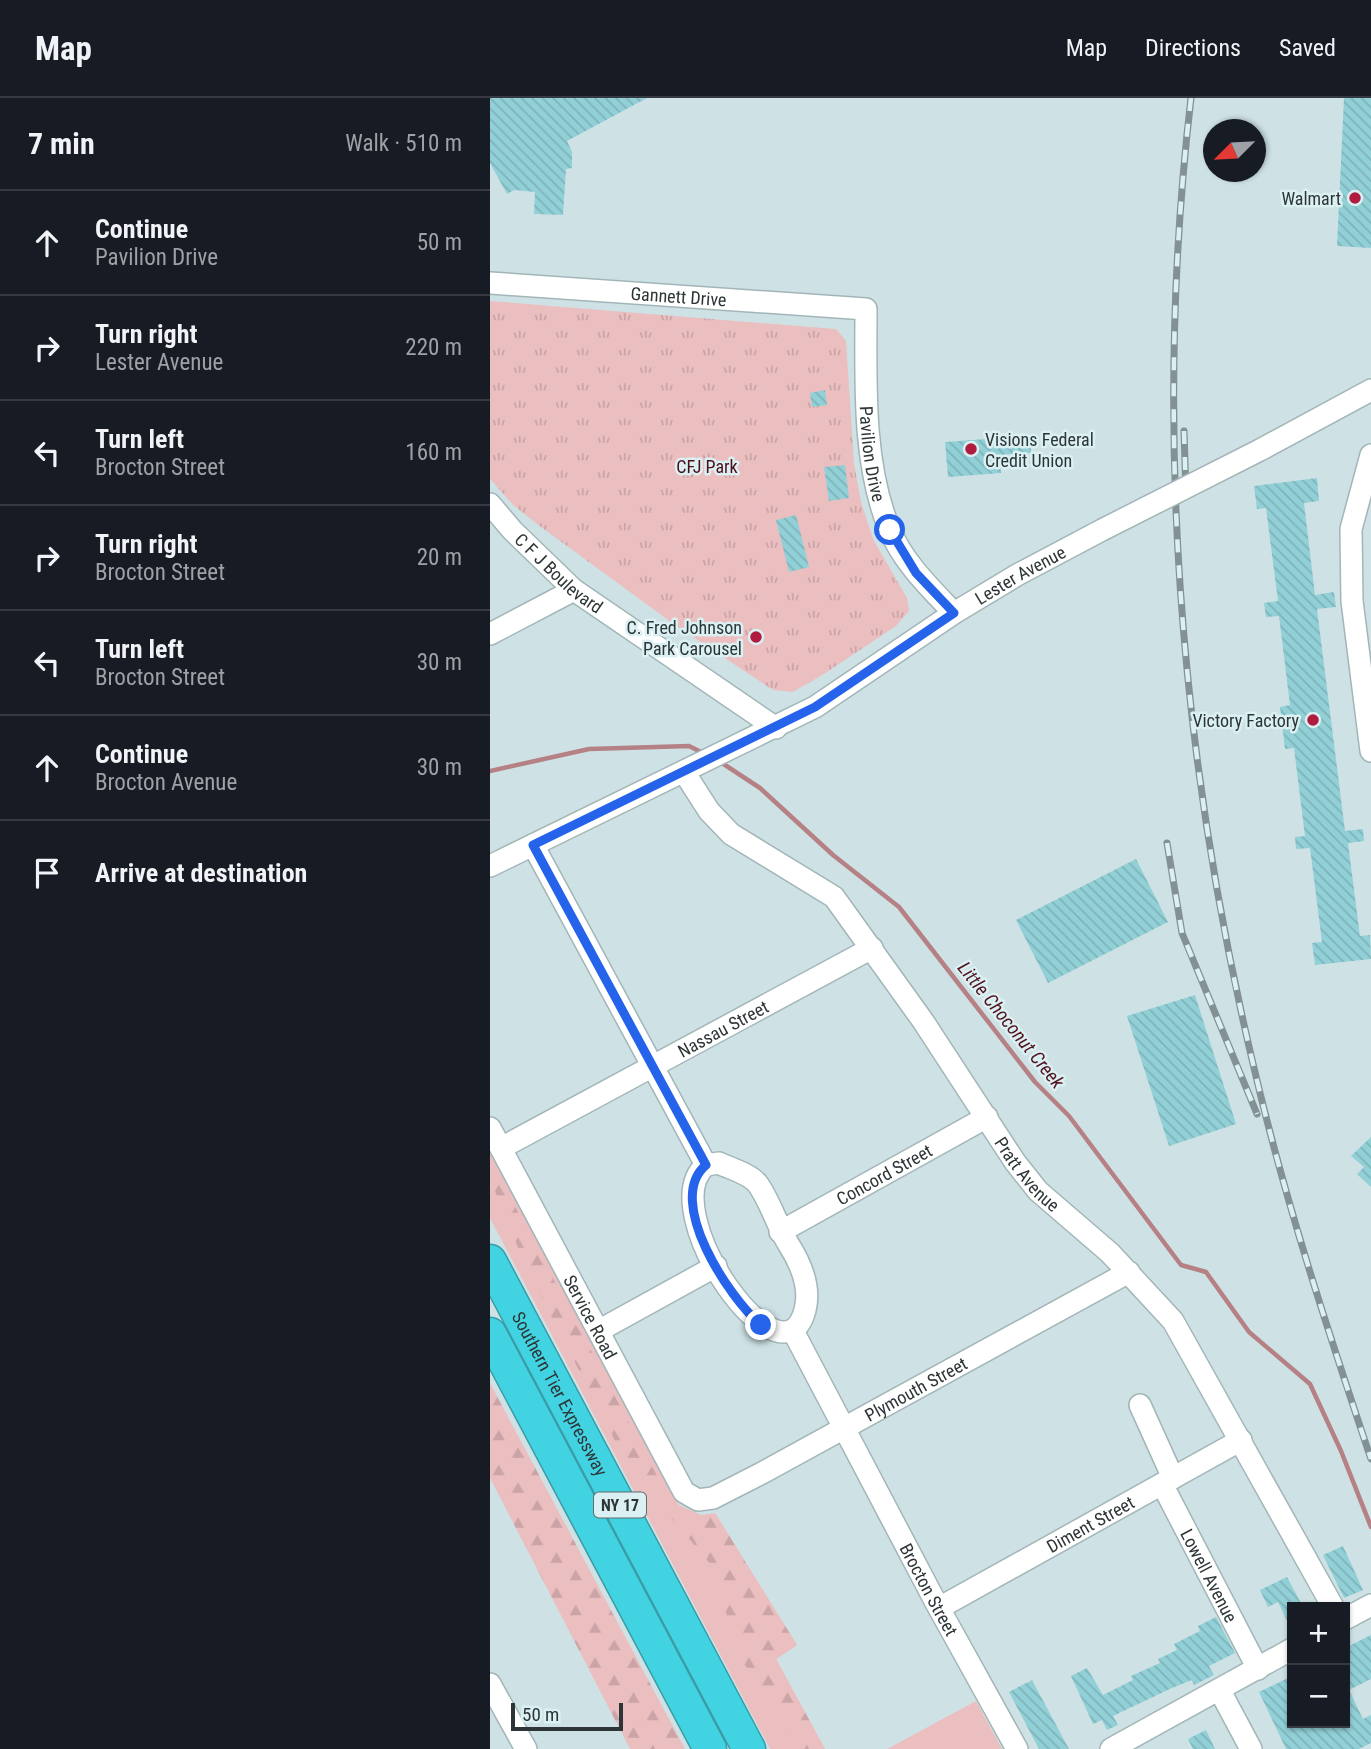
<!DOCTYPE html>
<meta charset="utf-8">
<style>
body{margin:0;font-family:"Roboto Condensed",sans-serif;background:#242831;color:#f1f3f6}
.controls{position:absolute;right:21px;bottom:21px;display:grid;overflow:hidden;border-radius:0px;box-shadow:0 2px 5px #0004}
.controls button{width:63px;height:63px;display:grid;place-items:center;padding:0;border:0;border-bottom:2px solid #363941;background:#171b24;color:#f1f3f6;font:35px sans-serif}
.compass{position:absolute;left:713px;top:21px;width:63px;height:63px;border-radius:50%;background:#171b24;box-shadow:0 2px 5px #0004;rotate:246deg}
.scale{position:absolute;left:21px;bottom:18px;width:112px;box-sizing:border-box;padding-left:7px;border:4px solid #2d3536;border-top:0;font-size:19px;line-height:24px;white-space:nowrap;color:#2d3536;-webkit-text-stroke:5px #dbf0f2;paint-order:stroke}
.stop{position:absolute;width:21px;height:21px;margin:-16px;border:5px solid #2563eb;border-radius:50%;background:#fff}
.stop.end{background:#2563eb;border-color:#fff;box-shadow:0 2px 7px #0008}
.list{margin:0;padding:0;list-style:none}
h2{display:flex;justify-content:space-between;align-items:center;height:91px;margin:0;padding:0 28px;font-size:30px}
h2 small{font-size:23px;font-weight:400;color:#9ea1a6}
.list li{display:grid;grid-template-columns:46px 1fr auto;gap:21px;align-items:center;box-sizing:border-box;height:105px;padding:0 28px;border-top:2px solid #363941}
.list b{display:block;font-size:26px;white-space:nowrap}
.list p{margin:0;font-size:23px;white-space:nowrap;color:#9ea1a6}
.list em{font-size:23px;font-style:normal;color:#9ea1a6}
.icon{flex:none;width:38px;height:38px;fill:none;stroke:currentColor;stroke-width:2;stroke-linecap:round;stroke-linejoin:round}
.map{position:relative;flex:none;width:881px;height:1651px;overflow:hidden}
header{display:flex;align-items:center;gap:42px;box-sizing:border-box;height:98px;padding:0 35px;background:#171b24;border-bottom:2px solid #363941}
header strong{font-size:33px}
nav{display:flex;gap:38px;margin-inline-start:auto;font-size:24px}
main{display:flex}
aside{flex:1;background:#171b24}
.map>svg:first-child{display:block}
.green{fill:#ebbec0}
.forest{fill:url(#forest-firs)}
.park{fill:url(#park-tufts)}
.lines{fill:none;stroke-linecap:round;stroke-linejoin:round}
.stream{stroke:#b58184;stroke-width:4.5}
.building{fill:url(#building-back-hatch)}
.minor-casing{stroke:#a2b6b8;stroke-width:24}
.highway-casing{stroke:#3a9ca6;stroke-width:35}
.minor{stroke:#fff;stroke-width:21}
.highway{stroke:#41d3e2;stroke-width:32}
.rail-casing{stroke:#839194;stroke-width:7}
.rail{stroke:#dbf0f2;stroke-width:4.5;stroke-dasharray:13;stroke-linecap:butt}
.minor-bridge-casing{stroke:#a2b6b8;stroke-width:24;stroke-linecap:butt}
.minor-bridge{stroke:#fff;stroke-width:21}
.route{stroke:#2563eb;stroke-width:9}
.poi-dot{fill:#b01c3f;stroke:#dbf0f2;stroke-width:2.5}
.labels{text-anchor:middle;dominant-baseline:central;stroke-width:5;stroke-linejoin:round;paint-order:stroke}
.shield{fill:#dbf0f2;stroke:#616d6e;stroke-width:2}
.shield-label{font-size:16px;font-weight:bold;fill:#2d3536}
.poi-label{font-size:18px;fill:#2d3536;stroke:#dbf0f2;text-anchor:end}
.street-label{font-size:18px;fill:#2d3536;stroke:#dbf0f2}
.park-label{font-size:18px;fill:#4e0d1a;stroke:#dbf0f2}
.water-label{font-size:19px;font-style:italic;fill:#52121e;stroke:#dbf0f2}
</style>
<header>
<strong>Map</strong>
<nav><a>Map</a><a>Directions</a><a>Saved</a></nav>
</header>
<main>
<aside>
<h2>7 min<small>Walk · 510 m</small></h2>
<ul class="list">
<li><svg class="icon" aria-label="ahead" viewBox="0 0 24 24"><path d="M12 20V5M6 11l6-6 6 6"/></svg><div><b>Continue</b><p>Pavilion Drive</p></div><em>50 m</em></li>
<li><svg class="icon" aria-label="right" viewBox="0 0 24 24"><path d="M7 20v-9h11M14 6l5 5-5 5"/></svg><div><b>Turn right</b><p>Lester Avenue</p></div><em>220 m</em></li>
<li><svg class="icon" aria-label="left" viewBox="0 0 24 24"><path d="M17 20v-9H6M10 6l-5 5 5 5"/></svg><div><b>Turn left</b><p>Brocton Street</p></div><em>160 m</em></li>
<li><svg class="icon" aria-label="right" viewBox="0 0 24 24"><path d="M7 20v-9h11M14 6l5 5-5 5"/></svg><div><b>Turn right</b><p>Brocton Street</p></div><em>20 m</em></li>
<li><svg class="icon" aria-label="left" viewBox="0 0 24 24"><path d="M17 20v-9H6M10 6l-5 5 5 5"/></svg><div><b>Turn left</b><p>Brocton Street</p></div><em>30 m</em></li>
<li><svg class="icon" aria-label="ahead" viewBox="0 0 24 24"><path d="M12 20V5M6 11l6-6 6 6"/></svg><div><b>Continue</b><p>Brocton Avenue</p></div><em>30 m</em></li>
<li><svg class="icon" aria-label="arrive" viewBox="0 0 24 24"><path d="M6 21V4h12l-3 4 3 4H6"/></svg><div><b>Arrive at destination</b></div></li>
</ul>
</aside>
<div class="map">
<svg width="881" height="1651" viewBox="0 0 881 1651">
<defs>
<pattern id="forest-firs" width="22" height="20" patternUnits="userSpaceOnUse" patternTransform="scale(1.75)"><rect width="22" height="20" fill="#ebbec0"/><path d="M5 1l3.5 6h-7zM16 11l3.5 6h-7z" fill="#caa4a6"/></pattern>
<pattern id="park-tufts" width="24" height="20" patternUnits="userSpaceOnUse" patternTransform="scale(1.75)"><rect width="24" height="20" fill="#ebbec0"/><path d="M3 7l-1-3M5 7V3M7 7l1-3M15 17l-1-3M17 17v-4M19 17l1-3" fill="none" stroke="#caa4a6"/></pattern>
<pattern id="building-back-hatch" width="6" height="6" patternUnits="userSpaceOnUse" patternTransform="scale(1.75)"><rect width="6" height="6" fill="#92d0d7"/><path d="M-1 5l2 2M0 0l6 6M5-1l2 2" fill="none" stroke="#7eb3b9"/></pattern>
</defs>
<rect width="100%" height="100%" fill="#cee2e5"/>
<path class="green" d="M 0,1053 L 189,1407 L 211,1417 L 225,1415 L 307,1547 L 286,1561 L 335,1651 L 280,1651 L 0,1120 Z
M 486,1603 L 512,1651 L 397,1651 Z"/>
<path class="forest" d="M 0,1061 L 178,1399 L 197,1417 L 214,1422 L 225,1415 L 307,1547 L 286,1561 L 335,1651 L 313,1651 L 248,1557 L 223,1469 L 139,1370 L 36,1169 L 0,1081 Z
M 0,1285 L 195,1651 L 140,1651 L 0,1380 Z"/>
<path class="park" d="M 0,203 L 346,231 L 356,243 L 364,366 L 371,404 L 383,441 L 417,500 L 419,513 L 406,528 L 334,576 L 303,594 L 283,592 L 185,527 L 51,429 L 23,407 L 0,381 Z"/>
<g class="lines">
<path class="stream" d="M 229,663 L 270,690 L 343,757 L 409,809 L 545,984 L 579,1018 L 691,1167 L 716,1174 L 759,1234 L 820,1286 L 851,1353 L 881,1429
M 0,673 L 99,651 L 199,648 L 215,656"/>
</g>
<path class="building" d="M 0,0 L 157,0 L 77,43 L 82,54 L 82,70 L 76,71 L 73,117 L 44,116 L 45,94 L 24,92 L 17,96 L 0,65 Z
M 854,0 L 881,0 L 881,150 L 847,148 Z
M 335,292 L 337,307 L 322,309 L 320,295 Z
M 540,338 L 541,355 L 509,357 L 511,375 L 458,379 L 455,344 Z
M 355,367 L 359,400 L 339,403 L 334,369 Z
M 827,380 L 829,403 L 814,405 L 825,497 L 844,494 L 846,509 L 827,511 L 855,733 L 873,731 L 874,743 L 858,745 L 870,838 L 880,837 L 881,861 L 825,867 L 822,845 L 832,844 L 820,750 L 806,751 L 805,739 L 815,738 L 804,650 L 795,651 L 790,609 L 800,607 L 789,518 L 776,519 L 774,505 L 788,503 L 776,410 L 767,411 L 764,388 Z
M 306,417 L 319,469 L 299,474 L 286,422 Z
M 646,761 L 678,824 L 558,885 L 526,822 Z
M 705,897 L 746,1026 L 679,1048 L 637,918 Z
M 881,1039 L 881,1089 L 867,1076 L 874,1069 L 861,1058 Z
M 853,1448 L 873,1492 L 854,1500 L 833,1457 Z
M 797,1479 L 813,1509 L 802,1509 L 802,1533 L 788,1504 L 778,1509 L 770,1492 Z
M 726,1519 L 745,1555 L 719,1568 L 724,1577 L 704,1587 L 702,1582 L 682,1590 L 623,1618 L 628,1627 L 617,1632 L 612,1622 L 603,1626 L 581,1578 L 597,1570 L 613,1597 L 643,1582 L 641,1578 L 670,1565 L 668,1561 L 687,1552 L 684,1546 L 710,1533 L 708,1528 Z
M 881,1537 L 881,1581 L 859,1592 L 873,1621 L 881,1617 L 881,1645 L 869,1651 L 796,1651 L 769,1594 L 802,1578 L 802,1625 L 855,1625 L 855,1550 Z
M 542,1582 L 579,1651 L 549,1651 L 519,1594 Z
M 716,1632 L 725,1651 L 703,1651 L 698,1641 Z"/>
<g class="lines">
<defs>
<g id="minor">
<path id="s1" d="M 0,185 L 376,211 C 376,282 372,364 399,430 C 412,463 440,490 464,515"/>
<path d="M 770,352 L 881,292"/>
<path d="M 881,357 L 861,431 L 862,503 L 881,653"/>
<path id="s2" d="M 0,406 L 22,432 L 84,492 L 286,630"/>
<path d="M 0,536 L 84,492"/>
<path id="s3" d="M 194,674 L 219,713 L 241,736 L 344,799 L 433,923 L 525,1064 L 548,1093 L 620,1155 L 683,1223 L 843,1509"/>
<path d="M 43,747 L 216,1067"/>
<path id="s4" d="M 0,768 L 325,609 L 464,515 L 527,477 L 612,432"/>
<path id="s5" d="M 0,1030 L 194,1394 L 208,1402 L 223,1400 L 272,1375 L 639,1174"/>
<path id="s6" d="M 11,1050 L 382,850"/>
<path d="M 229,1065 C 241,1071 258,1075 267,1085 C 280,1102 287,1128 299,1147 C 311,1166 321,1189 315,1212 C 293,1297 162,1112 216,1067 Z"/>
<path id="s7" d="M 290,1134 L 497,1019"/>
<path d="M 110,1232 L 226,1168"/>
<path id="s8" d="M 303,1233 L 445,1503 L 527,1651"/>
<path d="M 650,1307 L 683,1380"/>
<path id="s9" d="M 672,1386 L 768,1571"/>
<path id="s10" d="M 449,1510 L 751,1342"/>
<path d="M 855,1521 L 881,1507"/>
<path d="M 0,1586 L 36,1651"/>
<path d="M 730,1593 L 761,1651"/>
<path d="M 621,1651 L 802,1551"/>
</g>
<g id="highway">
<path id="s11" d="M 0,1163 L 259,1651"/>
<path d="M 0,1236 L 220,1651"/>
</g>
</defs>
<use href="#minor" class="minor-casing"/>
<use href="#highway" class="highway-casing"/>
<use href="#minor" class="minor"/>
<use href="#highway" class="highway"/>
<defs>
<path id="rail" d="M 701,0 C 663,324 689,658 765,974 C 796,1106 838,1233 881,1361
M 694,333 L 696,396
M 677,745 L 692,835 L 767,1016"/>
</defs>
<use href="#rail" class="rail-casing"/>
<use href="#rail" class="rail"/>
<defs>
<path id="minor-bridge" d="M 612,432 L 770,352"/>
</defs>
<use href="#minor-bridge" class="minor-bridge-casing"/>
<use href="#minor-bridge" class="minor-bridge"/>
</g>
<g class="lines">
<path class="route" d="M 271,1227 C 239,1200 174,1102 216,1067 L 43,747 L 325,609 L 464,515 L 426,475 L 400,432"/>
</g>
<g class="poi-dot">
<circle cx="865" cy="100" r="7"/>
<circle cx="481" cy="351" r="7"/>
<circle cx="266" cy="539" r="7"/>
<circle cx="823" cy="622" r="7"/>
</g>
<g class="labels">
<rect class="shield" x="104" y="1394.5" width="52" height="25" rx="5"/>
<g class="shield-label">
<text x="130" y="1407">NY 17</text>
</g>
<g class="poi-label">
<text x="851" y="100">Walmart</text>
<text x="495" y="341" text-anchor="start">Visions Federal<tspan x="495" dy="21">Credit Union</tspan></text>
<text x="252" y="529">C. Fred Johnson<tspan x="252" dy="21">Park Carousel</tspan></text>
<text x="809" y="622">Victory Factory</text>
</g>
<g class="street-label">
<text stroke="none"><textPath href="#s1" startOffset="189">Gannett Drive</textPath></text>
<text stroke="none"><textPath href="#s1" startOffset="522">Pavilion Drive</textPath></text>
<text stroke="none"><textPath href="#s2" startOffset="98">C F J Boulevard</textPath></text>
<text stroke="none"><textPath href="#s4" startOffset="606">Lester Avenue</textPath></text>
<text stroke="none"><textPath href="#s6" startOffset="252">Nassau Street</textPath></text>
<text stroke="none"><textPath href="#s3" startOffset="537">Pratt Avenue</textPath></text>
<text stroke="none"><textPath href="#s7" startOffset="119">Concord Street</textPath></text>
<text stroke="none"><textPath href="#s5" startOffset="214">Service Road</textPath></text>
<text stroke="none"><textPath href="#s5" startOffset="674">Plymouth Street</textPath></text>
<text stroke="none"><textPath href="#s11" startOffset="150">Southern Tier Expressway</textPath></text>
<text stroke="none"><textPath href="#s10" startOffset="173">Diment Street</textPath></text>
<text stroke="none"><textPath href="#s9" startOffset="103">Lowell Avenue</textPath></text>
<text stroke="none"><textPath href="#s8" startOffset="292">Brocton Street</textPath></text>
</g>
<g class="park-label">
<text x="217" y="368">CFJ Park</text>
</g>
<g class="water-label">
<text transform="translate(521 927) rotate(51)">Little Choconut Creek</text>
</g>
</g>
</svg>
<div class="controls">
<button>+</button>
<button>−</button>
</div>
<svg class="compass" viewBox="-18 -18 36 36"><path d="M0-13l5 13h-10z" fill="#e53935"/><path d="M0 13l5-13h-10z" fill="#9ea1a6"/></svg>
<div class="scale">50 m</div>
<div class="stop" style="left:400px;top:432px"></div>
<div class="stop end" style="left:271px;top:1227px"></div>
</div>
</main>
